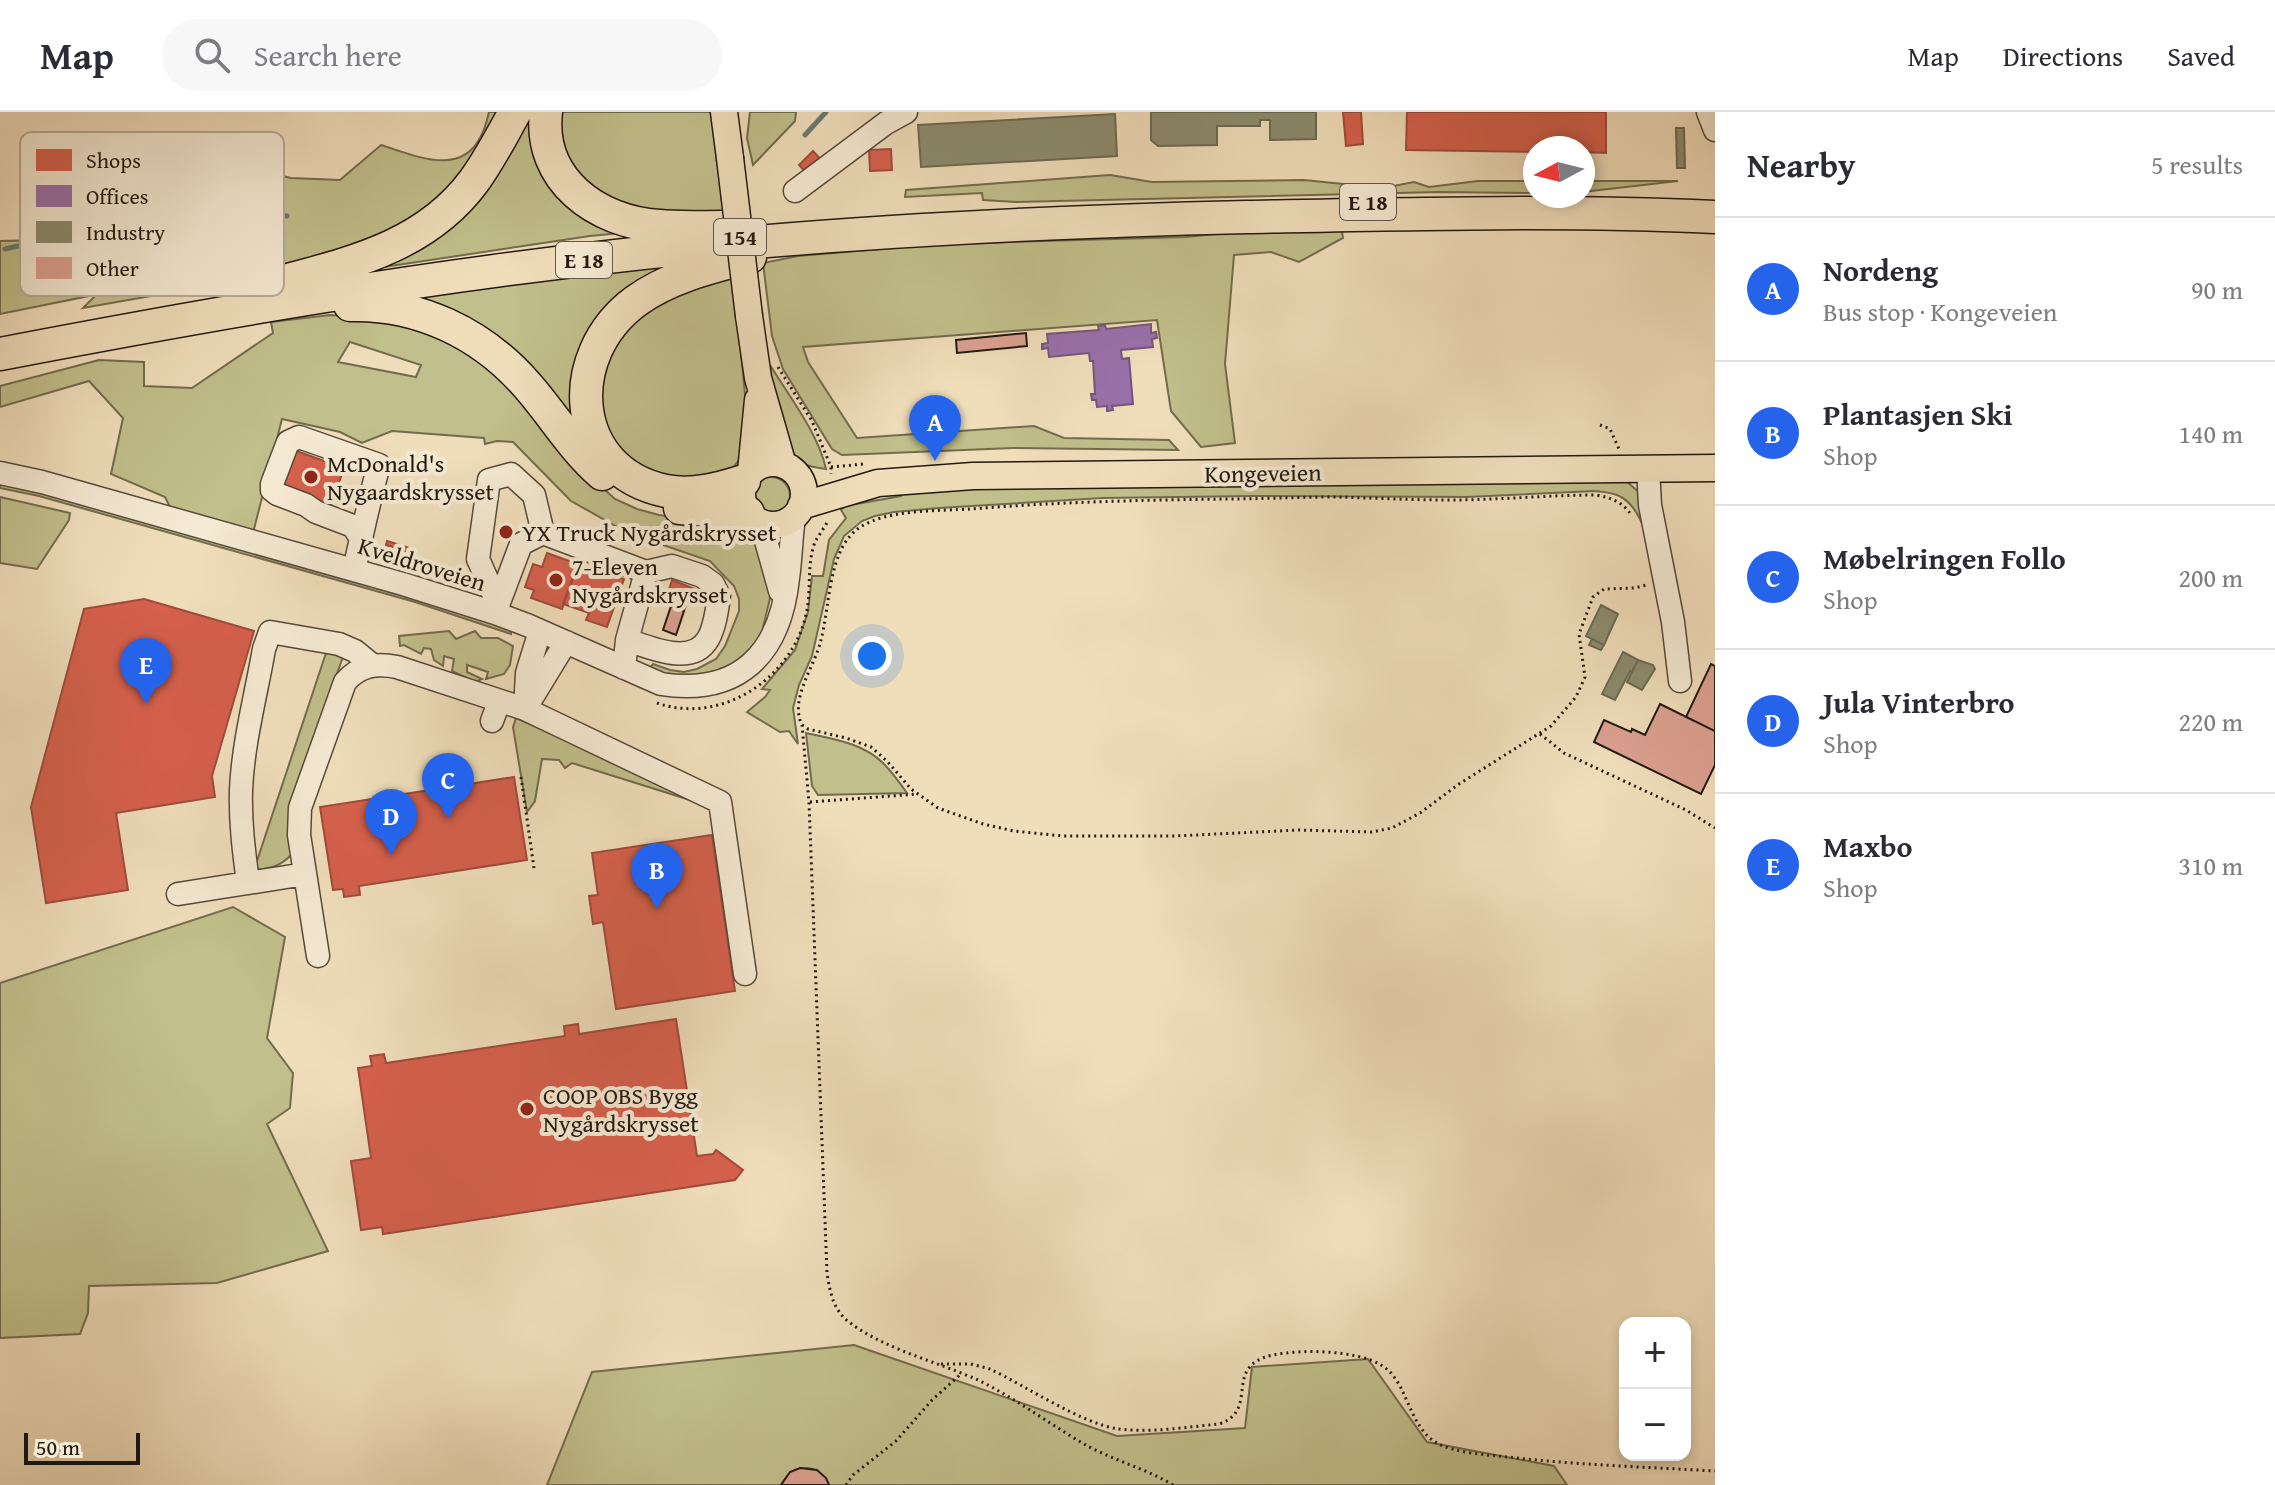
<!DOCTYPE html>
<meta charset="utf-8">
<style>
body{margin:0;font-family:"Gentium Book Plus",serif;background:#f7f7f7;color:#2b2b33}
.controls{position:absolute;right:24px;bottom:24px;display:grid;overflow:hidden;border-radius:16px;box-shadow:0 4px 12px #0003}
.controls button{width:72px;height:72px;display:grid;place-items:center;padding:0;border:0;border-bottom:2px solid #e1e1e2;background:#fff;color:#2b2b33;font:40px sans-serif}
.compass{position:absolute;left:1523px;top:24px;width:72px;height:72px;border-radius:50%;background:#fff;box-shadow:0 4px 12px #0003;rotate:263deg}
.scale{position:absolute;left:24px;bottom:20px;width:116px;box-sizing:border-box;padding-left:8px;border:4px solid #221910;border-top:0;font-size:22px;line-height:28px;white-space:nowrap;color:#221910;-webkit-text-stroke:6px #f5ead3;paint-order:stroke}
.you{position:absolute;left:872px;top:544px;width:28px;height:28px;margin:-20px;border:6px solid #fff;border-radius:50%;background:#1a73e8;box-shadow:0 0 0 12px #1a73e833}
.badge{display:grid;place-items:center;width:52px;height:52px;border-radius:50%;background:#2563eb;color:#fff;font-size:26px;font-weight:700}
.pin{position:absolute;translate:-50% -66px;filter:drop-shadow(0 2px 4px #0008)}
.pin::after{content:'';position:absolute;top:42px;width:28px;height:24px;background:inherit;clip-path:polygon(0 0,100% 0,50% 100%)}
.list{margin:0;padding:0;list-style:none}
h2{display:flex;justify-content:space-between;align-items:center;height:104px;margin:0;padding:0 32px;font-size:34px}
h2 small{font-size:26px;font-weight:400;color:#7c7c81}
.list li{display:grid;grid-template-columns:52px 1fr auto;gap:24px;align-items:center;box-sizing:border-box;height:144px;padding:0 32px;border-top:2px solid #e1e1e2}
.list b{display:block;font-size:30px;white-space:nowrap}
.list p{margin:0;font-size:26px;white-space:nowrap;color:#7c7c81}
.list em{font-size:26px;font-style:normal;color:#7c7c81}
.icon{flex:none;width:44px;height:44px;fill:none;stroke:currentColor;stroke-width:2;stroke-linecap:round;stroke-linejoin:round}
.map{position:relative;flex:none;width:1715px;height:1373px;overflow:hidden}
header{display:flex;align-items:center;gap:48px;box-sizing:border-box;height:112px;padding:0 40px;background:#fff;border-bottom:2px solid #e1e1e2}
header strong{font-size:38px}
nav{display:flex;gap:44px;margin-inline-start:auto;font-size:28px}
.search{width:560px;height:72px;background:#f7f7f7;display:flex;align-items:center;gap:20px;box-sizing:border-box;padding:0 28px;border-radius:44px;color:#7c7c81;font-size:30px}
main{display:flex}
aside{flex:1;background:#fff}
.map>svg:first-child{display:block}
.green{fill:#c1bf8b;stroke:#726c4e;stroke-width:2;fill-rule:evenodd}
.shops{fill:#d6604d;stroke:#a04b3b;stroke-width:2}
.offices{fill:#9970ab;stroke:#75567c;stroke-width:2}
.industry{fill:#8c8c6e;stroke:#6c6a52;stroke-width:2}
.lines{fill:none;stroke-linecap:round;stroke-linejoin:round}
.stream{stroke:#6a7b6f;stroke-width:5}
.building{fill:#dca191;stroke:#221910;stroke-width:2}
.minor-casing{stroke:#564a3b;stroke-width:25}
.major-casing{stroke:#221910;stroke-width:29}
.highway-casing{stroke:#221910;stroke-width:35}
.path{stroke:#221910;stroke-width:3;stroke-dasharray:2 4;stroke-linecap:butt}
.minor{stroke:#f5ead3;stroke-width:22}
.major{stroke:#f0debb;stroke-width:26}
.highway{stroke:#f0debb;stroke-width:32}
.major-bridge-casing{stroke:#221910;stroke-width:29;stroke-linecap:butt}
.major-bridge{stroke:#f0debb;stroke-width:26}
.poi-dot{fill:#8f2418;stroke:#f5ead3;stroke-width:3}
.labels{text-anchor:middle;dominant-baseline:central;stroke-width:8;stroke-linejoin:round;paint-order:stroke}
.shield{fill:#f5ead3;stroke:#61584a;stroke-width:2}
.shield-label{font-size:22px;font-weight:bold;fill:#221910}
.poi-label{font-size:24px;fill:#221910;stroke:#f5ead3;text-anchor:start}
.street-label{font-size:24px;fill:#221910;stroke:#f5ead3}
.key{fill:#f5ead3;stroke:#b6ab98;stroke-width:2}
.key-label{font-size:22px;fill:#221910}
</style>
<header>
<strong>Map</strong>
<div class="search"><svg class="icon" aria-label="search" viewBox="0 0 24 24"><circle cx="10" cy="10" r="6"/><path d="M15 15l6 6"/></svg>Search here</div>
<nav><a>Map</a><a>Directions</a><a>Saved</a></nav>
</header>
<main>
<div class="map">
<svg width="1715" height="1373" viewBox="0 0 1715 1373">
<rect width="100%" height="100%" fill="#f0debb"/>
<filter id="stains"><feTurbulence type="fractalNoise" baseFrequency=".0025" numOctaves="4"/><feColorMatrix values="0 0 0 0 .2 0 0 0 0 .09 0 0 0 0 .02 0 0 0 .5 -.17"/></filter>
<radialGradient id="worn" r=".72"><stop offset=".6" stop-color="#630" stop-opacity="0"/><stop offset="1" stop-color="#630" stop-opacity=".3"/></radialGradient>
<path class="green" d="M 489,0 L 505,0 L 480,45 L 407,119 L 265,164 L 83,196 L 99,180 L 146,162 L 182,152 L 175,122 L 204,116 L 256,57 L 291,66 L 340,68 L 381,33 C 414,43 461,66 481,24 C 485,17 487,8 489,0 Z
M 521,0 L 538,0 L 536,33 L 642,119 L 590,124 L 344,161 L 383,148 Z
M 554,0 L 711,0 L 720,48 L 726,103 L 647,105 L 574,70 Z
M 750,0 L 796,0 L 795,9 L 753,53 L 747,26 Z
M 1110,63 L 1152,70 L 1304,68 L 1383,76 L 1414,70 L 1429,75 L 1478,69 L 1535,69 L 1535,81 L 1439,80 L 1016,90 L 983,88 L 982,81 L 905,85 L 906,78 Z
M 1583,69 L 1678,69 L 1583,80 Z
M 1341,112 L 1343,126 L 1299,150 L 1271,140 L 1234,143 L 1225,252 L 1235,331 L 1201,335 L 1171,299 L 1157,208 L 803,235 L 808,250 L 857,326 L 1034,314 L 1064,326 L 1169,328 L 1178,338 L 1013,336 L 842,343 L 832,337 L 783,257 L 772,224 L 763,151 L 798,144 L 940,132 L 1186,125 L 1293,114 Z
M 128,126 L 89,184 L 0,202 L 0,129 Z
M 729,140 L 616,197 L 589,331 L 552,295 L 383,183 Z
M 733,154 L 748,315 L 741,345 L 730,360 L 687,371 L 633,359 L 593,292 L 617,217 L 635,198 Z
M 330,203 L 402,208 L 485,247 L 587,362 L 615,387 L 637,397 L 659,403 L 742,415 L 756,428 L 769,463 L 770,486 L 762,520 L 751,539 L 732,554 L 716,562 L 670,564 L 649,557 L 653,552 L 670,558 L 684,560 L 697,557 L 716,547 L 725,534 L 739,499 L 739,487 L 734,474 L 710,449 L 628,421 L 571,389 L 513,330 L 497,329 L 485,332 L 484,326 L 392,319 L 362,331 L 340,320 L 282,307 L 253,421 L 170,395 L 165,385 L 111,362 L 123,306 L 89,269 L 0,295 L 0,274 L 99,248 L 144,250 L 144,274 L 192,276 L 273,221 L 271,210 ZM 350,230 L 421,253 L 416,265 L 338,250 Z
M 770,253 C 789,284 818,321 826,357 C 820,356 812,355 806,353 C 775,340 772,282 770,253 Z
M752 384a19 19 0 1 1 38 0a19 19 0 1 1-38 0Z
M 1626,369 L 1640,381 L 1655,448 C 1648,428 1641,396 1621,385 C 1613,380 1604,380 1595,379 L 1467,385 L 1253,384 L 1102,386 L 939,396 L 894,400 L 875,404 L 862,409 L 844,424 L 834,447 L 812,544 L 799,573 L 793,596 L 798,632 L 789,619 L 780,620 L 747,600 L 765,585 L 770,578 L 762,577 L 795,538 L 808,500 L 812,464 L 823,464 L 829,428 L 846,406 L 841,398 L 845,394 L 901,384 L 906,377 Z
M 0,371 L 33,377 L 358,468 L 511,517 L 511,522 L 415,490 L 39,384 L 0,376 Z
M 0,385 L 70,401 L 69,408 L 37,457 L 0,451 Z
M 449,519 L 456,527 L 475,519 L 481,526 L 498,526 L 513,534 L 510,553 L 504,562 L 486,567 L 488,560 L 467,553 L 467,560 L 482,567 L 475,570 L 452,559 L 454,547 L 444,544 L 443,554 L 434,548 L 431,537 L 424,536 L 421,542 L 404,533 L 400,534 L 399,524 Z
M 326,541 L 344,542 L 291,690 L 288,711 L 292,742 C 280,755 271,756 254,758 Z
M 516,606 L 708,690 L 706,693 L 572,651 L 565,656 L 559,648 L 542,647 L 535,689 L 527,700 L 513,615 Z
M 806,621 C 833,627 863,631 883,651 C 892,660 900,671 907,681 L 818,683 L 812,674 Z
M 233,795 L 285,825 L 267,926 L 293,961 L 290,996 L 267,1012 L 328,1139 L 217,1171 L 89,1174 L 88,1201 L 80,1222 L 0,1226 L 0,871 Z
M 854,1233 L 1117,1324 L 1245,1316 L 1252,1255 L 1368,1247 L 1427,1330 L 1554,1354 L 1567,1373 L 829,1373 C 818,1350 793,1351 781,1373 L 547,1373 L 592,1260 Z"/>
<path class="shops" d="M 1343,0 L 1361,0 L 1363,32 L 1346,34 Z
M 1407,0 L 1606,0 L 1606,41 L 1583,40 L 1583,36 L 1535,36 L 1535,40 L 1406,38 Z
M 891,37 L 892,58 L 870,59 L 869,38 Z
M 813,39 L 823,50 L 809,64 L 799,53 Z
M 291,337 L 344,356 L 331,393 L 278,374 Z
M 387,429 L 409,436 L 408,440 L 386,433 Z
M 547,441 L 578,452 L 562,497 L 531,486 L 534,478 L 525,475 L 533,452 L 542,455 Z
M 576,457 L 601,466 L 604,460 L 624,467 L 607,515 L 586,508 L 589,501 L 563,492 Z
M 672,468 L 700,479 L 696,491 L 688,488 L 684,499 L 671,494 L 675,484 L 668,481 Z
M 144,487 L 254,519 L 212,664 L 215,685 L 116,701 L 128,778 L 46,791 L 31,695 L 84,497 Z
M 514,665 L 527,748 L 359,774 L 360,783 L 344,785 L 343,777 L 333,778 L 320,695 Z
M 712,723 L 735,879 L 616,897 L 603,810 L 593,812 L 589,784 L 598,783 L 592,741 Z
M 676,907 L 697,1044 L 713,1042 L 716,1038 L 743,1058 L 735,1068 L 383,1122 L 382,1115 L 361,1118 L 351,1049 L 371,1046 L 358,956 L 372,954 L 370,944 L 384,942 L 386,951 L 565,924 L 564,914 L 578,912 L 579,922 Z"/>
<path class="offices" d="M 1151,212 L 1151,221 L 1156,220 L 1157,226 L 1152,227 L 1153,235 L 1121,238 L 1122,247 L 1129,246 L 1133,292 L 1112,294 L 1113,298 L 1107,299 L 1107,294 L 1097,295 L 1096,288 L 1092,288 L 1091,282 L 1095,282 L 1093,249 L 1090,249 L 1089,241 L 1049,245 L 1048,236 L 1042,237 L 1042,232 L 1048,231 L 1047,222 L 1099,218 L 1098,214 L 1105,213 L 1106,217 Z"/>
<path class="industry" d="M 1151,0 L 1316,0 L 1316,27 L 1270,28 L 1270,8 L 1260,8 L 1260,14 L 1217,14 L 1217,33 L 1158,34 L 1151,28 Z
M 1115,2 L 1117,44 L 921,55 L 918,13 Z
M 1676,16 L 1684,16 L 1685,56 L 1677,56 Z
M 1601,493 L 1618,502 L 1604,533 L 1586,524 Z
M 1592,527 L 1604,533 L 1601,538 L 1589,533 Z
M 1623,540 L 1638,548 L 1632,560 L 1630,559 L 1615,588 L 1602,582 Z
M 1638,548 L 1653,553 L 1655,557 L 1642,578 L 1627,570 Z"/>
<g class="lines">
<path class="stream" d="M 805,23 L 826,0
M 5,137 L 18,134 L 76,135 L 188,127 C 219,121 257,97 287,104"/>
</g>
<path class="building" d="M 1026,221 L 1027,234 L 957,241 L 956,228 Z
M 671,494 L 684,499 L 676,523 L 663,518 Z
M 1711,552 L 1715,554 L 1715,619 L 1686,605 Z
M 1660,592 L 1715,619 L 1715,653 L 1701,682 L 1594,630 L 1604,608 L 1631,620 L 1632,617 L 1645,623 Z
M 800,1356 L 817,1358 L 826,1366 L 829,1373 L 781,1373 L 790,1360 Z"/>
<g class="lines">
<defs>
<path id="minor" d="M 1708,0 L 1715,18
M 795,79 L 886,11 L 906,0
M 1648,356 L 1650,393 L 1673,510 L 1680,569
M 0,361 L 42,370 L 403,472 L 495,501 L 527,513 L 661,572 C 739,584 780,542 788,466 C 791,446 791,425 794,405
M 761,411 L 780,479
M 354,458 C 362,423 369,388 379,353 L 299,325 L 288,330 L 272,372 L 272,378 L 277,382 L 306,393 L 316,400 L 353,414 L 362,428
M 498,492 L 478,447 L 489,368 L 511,362 L 534,383 L 543,421
M 495,501 L 521,432 L 543,421 L 646,460 L 627,528 L 624,556
M 540,519 L 527,561 L 525,597 L 566,530
M 627,528 C 649,535 692,555 708,527 C 715,515 717,498 719,484 L 713,472 L 702,464 L 672,454 L 646,460
M 492,609 L 499,590
M 248,771 C 244,740 240,710 241,678 C 243,631 256,583 264,537 L 270,520 L 339,532 L 355,539 L 372,553
M 178,782 L 305,762
M 318,844 L 299,723 L 300,696 L 345,570 C 360,553 376,551 397,555 L 525,597 L 720,690 L 745,862"/>
<path id="major" d="M 724,0 L 730,46
M 749,204 L 758,266 L 783,353
M742 382a31 31 0 1 1 62 0a31 31 0 1 1-62 0Z
M 751,360 L 758,288
M 801,394 L 878,371 L 973,364 L 1715,356"/>
<path id="highway" d="M 546,0 C 538,68 597,110 659,114 C 679,116 700,115 721,115
M 252,178 C 334,154 420,142 474,69 C 490,47 502,23 515,0
M 350,193 C 418,191 481,221 526,272 C 552,301 572,336 602,362
M 0,242 C 204,203 409,167 616,144 C 825,120 1037,110 1247,105 C 1403,102 1559,98 1715,105
M 744,369 C 719,377 693,384 666,379 C 569,359 562,243 636,189 C 669,165 711,155 750,145
M 680,396 L 748,401"/>
</defs>
<use href="#minor" class="minor-casing"/>
<use href="#major" class="major-casing"/>
<use href="#highway" class="highway-casing"/>
<path class="path" d="M 778,255 L 812,309 L 831,355 L 831,362
M 1600,313 L 1610,317 L 1619,337
M 831,355 L 864,352
M 657,591 C 723,614 795,564 807,498 C 811,476 807,451 815,430 C 819,423 824,416 828,409
M 802,613 L 808,617 L 846,626 L 871,635 L 887,649 L 911,677 L 938,696 L 983,712 L 1014,719 L 1062,724 L 1175,724 L 1299,718 L 1372,720 L 1392,716 L 1420,701 L 1459,672 L 1551,614 L 1576,585 L 1585,565 L 1579,522 L 1593,485 L 1604,477 L 1635,476 L 1646,473
M 1540,622 L 1564,641 L 1686,698 L 1715,716
M 521,665 L 534,756
M 810,690 L 918,682
M 941,1252 L 971,1252 L 990,1257 C 1026,1274 1082,1312 1119,1317 C 1152,1321 1187,1315 1219,1312 C 1261,1298 1221,1254 1273,1243 C 1301,1237 1356,1238 1381,1253 C 1390,1258 1396,1267 1401,1276 C 1410,1294 1418,1321 1437,1331 C 1454,1341 1488,1343 1508,1345 C 1577,1353 1646,1355 1715,1359
M 846,1373 L 853,1363 L 896,1329 L 932,1288 L 961,1262
M 1173,1373 C 1145,1356 1112,1348 1084,1332 C 1048,1311 1015,1286 978,1268 C 938,1250 884,1237 849,1210 C 833,1198 830,1180 827,1161 L 809,690 L 802,613 C 789,587 815,554 821,528 C 830,494 828,437 859,416 C 886,397 939,399 971,397 C 1056,390 1141,388 1226,387 C 1262,387 1298,385 1335,385 C 1373,386 1412,388 1450,388 C 1499,388 1547,383 1596,383 C 1612,386 1623,390 1632,404"/>
<use href="#minor" class="minor"/>
<use href="#major" class="major"/>
<use href="#highway" class="highway"/>
<defs>
<path id="major-bridge" d="M 730,46 L 749,204"/>
</defs>
<use href="#major-bridge" class="major-bridge-casing"/>
<use href="#major-bridge" class="major-bridge"/>
</g>
<g class="poi-dot">
<circle cx="311" cy="365" r="8"/>
<circle cx="506" cy="420" r="8"/>
<circle cx="556" cy="468" r="8"/>
<circle cx="527" cy="997" r="8"/>
</g>
<g class="labels">
<g class="shield">
<rect x="1340" y="72" width="56" height="36" rx="6"/>
<rect x="714" y="107" width="52" height="36" rx="6"/>
<rect x="556" y="130" width="56" height="36" rx="6"/>
</g>
<g class="shield-label">
<text x="1368" y="90">E 18</text>
<text x="740" y="125">154</text>
<text x="584" y="148">E 18</text>
</g>
<g class="poi-label">
<text x="327" y="351">McDonald's<tspan x="327" dy="28">Nygaardskrysset</tspan></text>
<text x="522" y="420">YX Truck Nygårdskrysset</text>
<text x="572" y="454">7-Eleven<tspan x="572" dy="28">Nygårdskrysset</tspan></text>
<text x="543" y="983">COOP OBS Bygg<tspan x="543" dy="28">Nygårdskrysset</tspan></text>
</g>
<g class="street-label">
<text transform="translate(1263 361) rotate(-1)">Kongeveien</text>
<text transform="translate(422 452) rotate(17)">Kveldroveien</text>
</g>
</g>
<rect x="20" y="20" width="264" height="164" rx="12" class="key"/>
<rect x="36" y="37" width="36" height="22" fill="#d6604d"/>
<rect x="36" y="73" width="36" height="22" fill="#9970ab"/>
<rect x="36" y="109" width="36" height="22" fill="#8c8c6e"/>
<rect x="36" y="145" width="36" height="22" fill="#dca191"/>
<g class="key-label">
<text x="86" y="56">Shops</text>
<text x="86" y="92">Offices</text>
<text x="86" y="128">Industry</text>
<text x="86" y="164">Other</text>
</g>
<rect width="100%" height="100%" filter="url(#stains)"/>
<rect width="100%" height="100%" fill="url(#worn)"/>
</svg>
<div class="controls">
<button>+</button>
<button>−</button>
</div>
<svg class="compass" viewBox="-18 -18 36 36"><path d="M0-13l5 13h-10z" fill="#e53935"/><path d="M0 13l5-13h-10z" fill="#7c7c81"/></svg>
<div class="scale">50 m</div>
<div class="you"></div>
<div class="pin badge" style="left:935px;top:349px">A</div>
<div class="pin badge" style="left:657px;top:797px">B</div>
<div class="pin badge" style="left:448px;top:707px">C</div>
<div class="pin badge" style="left:391px;top:743px">D</div>
<div class="pin badge" style="left:146px;top:592px">E</div>
</div>
<aside>
<h2>Nearby<small>5 results</small></h2>
<ul class="list">
<li><span class="badge">A</span><div><b>Nordeng</b><p>Bus stop · Kongeveien</p></div><em>90 m</em></li>
<li><span class="badge">B</span><div><b>Plantasjen Ski</b><p>Shop</p></div><em>140 m</em></li>
<li><span class="badge">C</span><div><b>Møbelringen Follo</b><p>Shop</p></div><em>200 m</em></li>
<li><span class="badge">D</span><div><b>Jula Vinterbro</b><p>Shop</p></div><em>220 m</em></li>
<li><span class="badge">E</span><div><b>Maxbo</b><p>Shop</p></div><em>310 m</em></li>
</ul>
</aside>
</main>
